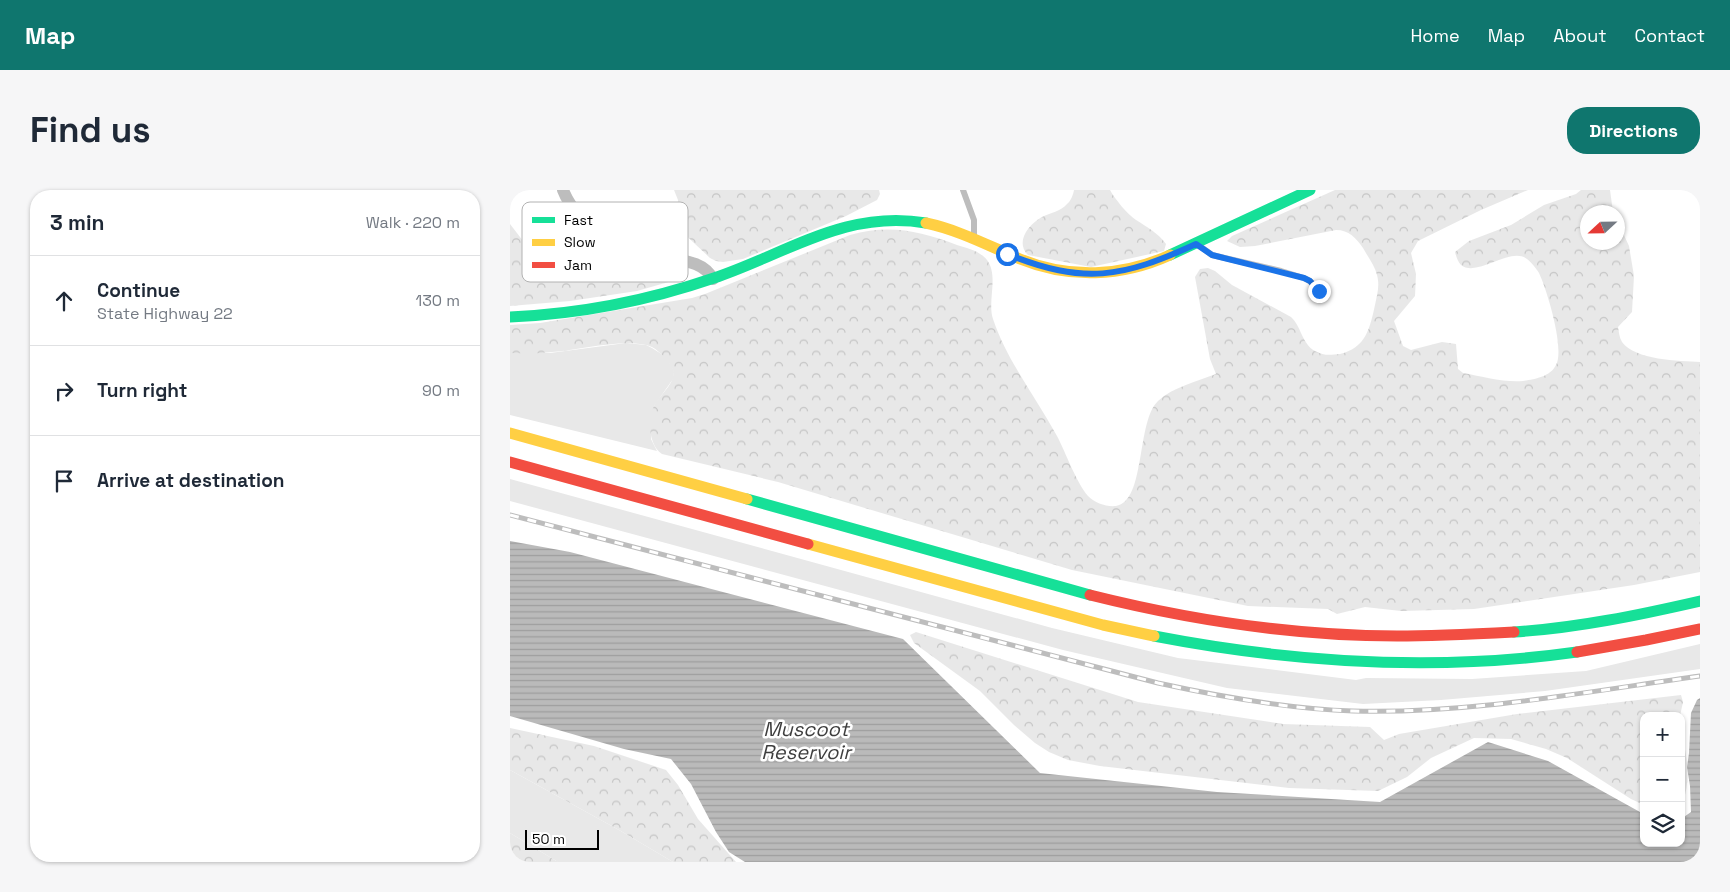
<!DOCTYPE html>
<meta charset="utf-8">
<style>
body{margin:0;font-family:"Space Grotesk",sans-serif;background:#f6f6f7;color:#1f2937}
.controls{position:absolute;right:15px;bottom:15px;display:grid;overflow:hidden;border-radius:10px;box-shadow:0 1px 4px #0004}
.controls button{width:45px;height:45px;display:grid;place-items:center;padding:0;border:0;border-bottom:1px solid #e0e1e3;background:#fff;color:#1f2937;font:25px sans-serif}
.compass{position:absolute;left:1070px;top:15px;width:45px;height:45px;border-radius:50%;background:#fff;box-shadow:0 1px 4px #0004;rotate:248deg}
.scale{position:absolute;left:15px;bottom:12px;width:74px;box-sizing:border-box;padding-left:5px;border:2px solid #000;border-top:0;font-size:14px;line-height:18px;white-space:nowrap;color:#000;-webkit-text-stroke:4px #fff;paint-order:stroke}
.stop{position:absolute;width:15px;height:15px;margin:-11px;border:4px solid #1a73e8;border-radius:50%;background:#fff}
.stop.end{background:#1a73e8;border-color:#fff;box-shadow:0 1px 5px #0008}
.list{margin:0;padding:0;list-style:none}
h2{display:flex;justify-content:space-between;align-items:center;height:65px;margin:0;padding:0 20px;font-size:21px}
h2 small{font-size:16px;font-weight:400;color:#747a83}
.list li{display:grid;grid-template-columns:32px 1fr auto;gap:15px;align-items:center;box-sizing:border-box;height:90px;padding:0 20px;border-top:1px solid #e0e1e3}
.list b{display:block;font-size:19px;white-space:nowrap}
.list p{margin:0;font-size:16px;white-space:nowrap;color:#747a83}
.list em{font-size:16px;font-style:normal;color:#747a83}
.icon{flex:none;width:28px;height:28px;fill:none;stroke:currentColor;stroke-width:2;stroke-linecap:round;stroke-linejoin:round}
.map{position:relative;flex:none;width:1190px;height:672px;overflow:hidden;border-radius:20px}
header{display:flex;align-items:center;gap:30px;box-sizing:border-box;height:70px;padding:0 25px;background:#0f766e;color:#fff}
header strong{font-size:24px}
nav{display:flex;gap:28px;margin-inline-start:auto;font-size:18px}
.intro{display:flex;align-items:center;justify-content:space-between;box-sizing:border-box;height:120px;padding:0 30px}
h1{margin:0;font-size:35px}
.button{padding:12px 22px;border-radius:20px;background:#0f766e;color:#fff;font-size:18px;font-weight:700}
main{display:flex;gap:30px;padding:0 30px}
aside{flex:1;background:#fff;border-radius:20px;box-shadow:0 1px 4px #0004}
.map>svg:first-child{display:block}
.grass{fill:#e8e8e8}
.forest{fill:url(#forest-crowns)}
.water{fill:url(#water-rules)}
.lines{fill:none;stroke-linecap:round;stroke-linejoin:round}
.lane{stroke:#bdbdbd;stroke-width:6}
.street{stroke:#bdbdbd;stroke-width:12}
.fast{stroke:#16e098;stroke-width:11}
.slow{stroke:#ffcf43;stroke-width:11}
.jam{stroke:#f24e42;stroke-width:11}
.rail-casing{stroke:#bdbdbd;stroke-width:5}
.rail{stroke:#fff;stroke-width:3;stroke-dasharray:9;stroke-linecap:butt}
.route{stroke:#1a73e8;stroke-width:6}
.labels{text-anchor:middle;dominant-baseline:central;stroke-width:5;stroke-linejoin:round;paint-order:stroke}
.water-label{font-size:20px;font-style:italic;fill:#3e3e3e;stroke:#fff}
.key{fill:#fff;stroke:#b2b2b2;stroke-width:1}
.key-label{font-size:14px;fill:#000}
</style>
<header>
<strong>Map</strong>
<nav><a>Home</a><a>Map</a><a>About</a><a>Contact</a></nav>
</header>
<div class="intro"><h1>Find us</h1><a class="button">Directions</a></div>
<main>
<aside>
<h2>3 min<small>Walk · 220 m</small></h2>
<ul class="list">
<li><svg class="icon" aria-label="ahead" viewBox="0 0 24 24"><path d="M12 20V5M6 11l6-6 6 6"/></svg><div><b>Continue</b><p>State Highway 22</p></div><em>130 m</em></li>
<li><svg class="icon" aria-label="right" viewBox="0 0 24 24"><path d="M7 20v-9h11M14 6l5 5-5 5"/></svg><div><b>Turn right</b></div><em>90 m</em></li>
<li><svg class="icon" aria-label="arrive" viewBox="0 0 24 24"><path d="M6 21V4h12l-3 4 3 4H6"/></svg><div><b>Arrive at destination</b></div></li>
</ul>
</aside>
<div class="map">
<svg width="1190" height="672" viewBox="0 0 1190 672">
<defs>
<pattern id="forest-crowns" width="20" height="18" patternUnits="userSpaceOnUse" patternTransform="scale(1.25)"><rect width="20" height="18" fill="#e8e8e8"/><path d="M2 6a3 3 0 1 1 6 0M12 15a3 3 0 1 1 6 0" fill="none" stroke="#c5c5c5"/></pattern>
<pattern id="water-rules" width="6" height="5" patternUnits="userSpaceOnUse" patternTransform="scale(1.25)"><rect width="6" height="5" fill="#bababa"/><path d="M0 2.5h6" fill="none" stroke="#9e9e9e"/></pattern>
</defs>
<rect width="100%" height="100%" fill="#fff"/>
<path class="grass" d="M 116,153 L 136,155 L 142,158 L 153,165 L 162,176 L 164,182 L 163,189 L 144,216 L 141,249 L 147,261 L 0,225 L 0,163 L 40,163 Z
M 0,289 L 542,438 L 668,468 L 846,490 L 856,488 L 962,489 L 1076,481 L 1190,454 L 1190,479 L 1035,501 L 931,510 L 853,514 L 717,498 L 553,460 L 0,311 Z
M 0,580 L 109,640 L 163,672 L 48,672 L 0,643 Z"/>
<path class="forest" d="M 164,0 L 369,0 L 370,4 L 367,10 L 336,26 L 233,69 L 213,72 L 206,71 L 200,68 L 167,37 L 168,10 Z
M 564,0 L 600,0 C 605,9 617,24 626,30 C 637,37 648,43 656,54 L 654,61 L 581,77 L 518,65 C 505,52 518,35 532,27 C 540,23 551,21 557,14 C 561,11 563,5 564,0 Z
M 825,0 L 1018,0 L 971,20 L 908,51 L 901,63 L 906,84 L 905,106 L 884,131 L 893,156 L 901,160 L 932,152 L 946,154 L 948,179 L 953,183 C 970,186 996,193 1013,191 C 1025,189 1040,187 1046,175 C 1055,159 1037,100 1029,83 C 1026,78 1021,72 1017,69 C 1000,56 967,88 951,75 C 948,72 946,66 945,62 L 959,51 L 1001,35 L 1034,15 L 1066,4 L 1071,0 L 1100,0 L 1103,22 L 1078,22 L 1078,52 L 1108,52 L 1108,32 L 1119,56 L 1124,86 L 1122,122 L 1108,137 C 1109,142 1109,147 1112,152 C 1125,170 1169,171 1190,172 L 1190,382 L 1124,395 L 964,419 L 891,421 L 855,417 L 827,424 L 818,419 L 738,416 L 562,380 L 268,292 L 152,264 C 139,256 137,229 144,216 C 149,205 166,194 163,180 C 162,177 160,174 157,171 C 152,164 145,157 136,155 C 110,149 70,160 42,162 C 28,164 14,163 0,163 L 0,135 L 30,133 L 182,108 L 195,104 L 340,45 C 380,34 409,41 447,55 C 457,58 470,61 477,70 C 489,86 477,111 483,129 C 497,171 526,207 547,246 C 556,263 566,292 578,306 C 585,313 596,317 606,316 C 636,311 626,232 648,211 C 663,197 688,191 706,184 L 700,169 L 685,87 L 690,79 L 698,78 L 705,81 L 722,95 L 781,127 C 792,137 791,153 805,161 C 814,166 820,165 830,164 C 856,158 860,138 865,115 C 867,105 870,96 867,85 C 865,76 858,67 853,58 C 846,48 839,40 826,40 L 745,56 L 730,57 L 717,51 L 722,46 Z
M 0,34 L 20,60 L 27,63 L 40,62 L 51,55 L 66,55 L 130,78 L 173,83 L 176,87 L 127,101 L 60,111 L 0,116 Z
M 406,442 L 628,512 L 773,534 L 860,537 L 874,550 L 889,544 L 1007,524 L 1171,505 L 1173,512 L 1170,526 L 1134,526 L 1134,615 L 1121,609 L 1057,568 L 1036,559 L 1001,549 L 964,548 L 921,568 L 897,587 L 868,601 L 779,598 L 590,576 L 558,570 L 539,562 L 525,553 L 504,535 L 470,501 L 404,453 L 400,445 Z
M 0,538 L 84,556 L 156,580 L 168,595 L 188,629 L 226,672 L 163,672 L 109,640 L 0,580 Z
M 1171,541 C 1177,565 1182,593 1171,616 Z
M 0,643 L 48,672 L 0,672 Z"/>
<path class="water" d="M 0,351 L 60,362 L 393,449 L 530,583 L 707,602 L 870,612 L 978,552 L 1038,571 L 1130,622 L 1134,625 L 1134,653 L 1171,653 L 1171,629 L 1181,622 L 1180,596 L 1177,577 L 1179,563 L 1181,523 L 1187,510 L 1190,508 L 1190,672 L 235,672 L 219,662 L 206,642 L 181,594 L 161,569 L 114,559 L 0,526 Z"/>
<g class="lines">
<path class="lane" d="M 453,0 L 464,30 L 464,48
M 687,54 L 702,65 L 771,81 L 794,88 L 800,91 L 809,101"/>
<path class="street" d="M 53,0 C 68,38 111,58 148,66 C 168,71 192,69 203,89"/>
<path class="fast" d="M 660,65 L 800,0
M 0,127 C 70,124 137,111 204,88 C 276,64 336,19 416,33
M 237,309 L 580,405
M 1004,442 C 1067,438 1129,425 1190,411
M 644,446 C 784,473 925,482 1067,462"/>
<path class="slow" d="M 416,33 C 449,40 479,56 510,69 C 559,89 612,87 660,65
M 0,243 L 237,309
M 298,354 L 593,435 L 644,446"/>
<path class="jam" d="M 0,272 L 298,354
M 580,405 C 680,430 783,446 887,446 C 926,446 965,444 1004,442
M 1067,462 L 1136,450 L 1190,439"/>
<defs>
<path id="rail" d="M 0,325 L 648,493 C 712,507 778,519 843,521 C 960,524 1075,502 1190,486"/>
</defs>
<use href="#rail" class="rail-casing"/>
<use href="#rail" class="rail"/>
</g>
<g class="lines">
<path class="route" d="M 497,64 C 574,95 612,88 686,54 L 702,65 L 794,88 L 800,91 L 809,101"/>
</g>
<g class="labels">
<g class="water-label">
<text x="296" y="539">Muscoot<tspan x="296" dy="23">Reservoir</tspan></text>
</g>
</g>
<rect x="12" y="12" width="166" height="80" rx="8" class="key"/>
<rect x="22" y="27" width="23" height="6" fill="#16e098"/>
<rect x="22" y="49" width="23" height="7" fill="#ffcf43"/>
<rect x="22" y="72" width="23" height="6" fill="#f24e42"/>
<g class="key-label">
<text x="54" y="35">Fast</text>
<text x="54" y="57">Slow</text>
<text x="54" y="80">Jam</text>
</g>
</svg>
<div class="controls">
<button>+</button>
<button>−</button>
<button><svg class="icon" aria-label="layers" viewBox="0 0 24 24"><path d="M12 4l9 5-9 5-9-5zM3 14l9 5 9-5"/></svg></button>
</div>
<svg class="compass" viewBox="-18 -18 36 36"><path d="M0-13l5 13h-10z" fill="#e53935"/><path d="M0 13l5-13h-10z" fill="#747a83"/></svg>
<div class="scale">50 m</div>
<div class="stop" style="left:497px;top:64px"></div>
<div class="stop end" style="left:809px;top:101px"></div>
</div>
</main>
